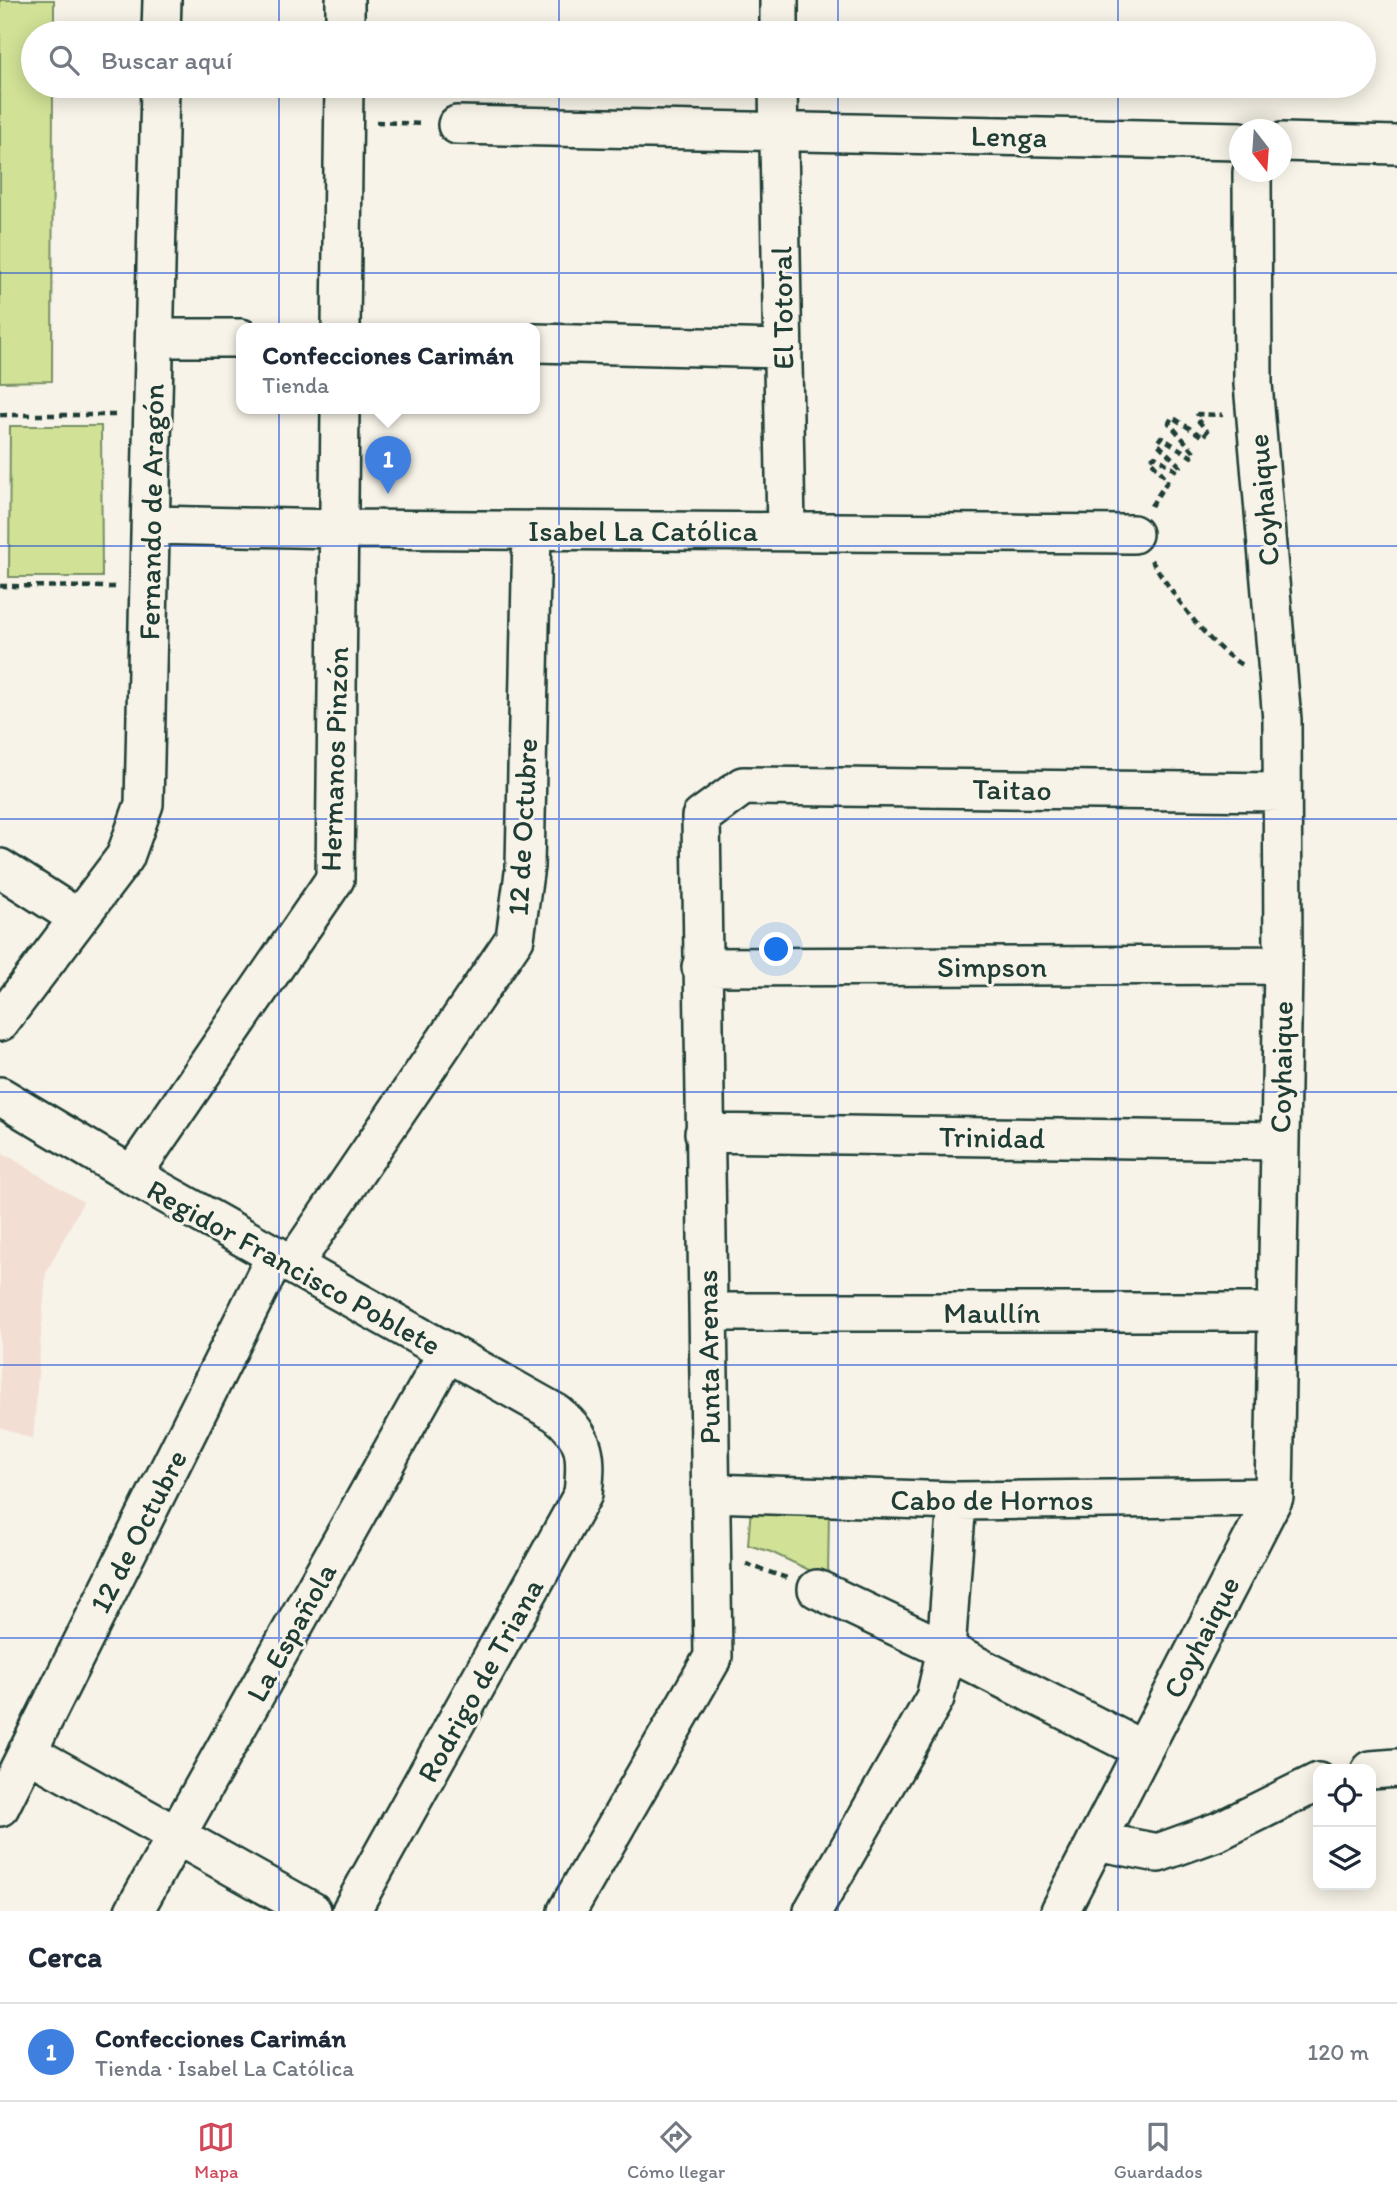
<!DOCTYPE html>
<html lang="es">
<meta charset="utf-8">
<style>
body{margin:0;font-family:Itim,sans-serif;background:#f2f2f3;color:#1f2937}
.controls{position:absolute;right:21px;bottom:21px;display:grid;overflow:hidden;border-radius:14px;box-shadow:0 4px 18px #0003}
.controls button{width:63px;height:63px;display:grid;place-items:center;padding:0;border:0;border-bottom:2px solid #e0e1e3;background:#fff;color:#1f2937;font:35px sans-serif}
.compass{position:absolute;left:1229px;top:119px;width:63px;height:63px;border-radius:50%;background:#fff;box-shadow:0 4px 18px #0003;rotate:163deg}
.you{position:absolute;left:777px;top:950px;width:24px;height:24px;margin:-18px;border:5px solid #fff;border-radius:50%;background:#1a73e8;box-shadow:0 0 0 10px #1a73e833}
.badge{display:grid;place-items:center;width:46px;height:46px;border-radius:50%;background:#d1495b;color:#fff;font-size:23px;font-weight:700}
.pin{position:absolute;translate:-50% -58px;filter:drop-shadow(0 2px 4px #0008)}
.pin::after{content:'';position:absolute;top:37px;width:24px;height:21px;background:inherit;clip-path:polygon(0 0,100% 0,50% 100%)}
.popup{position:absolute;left:236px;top:323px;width:304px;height:91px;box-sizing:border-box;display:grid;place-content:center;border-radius:14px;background:#fff;filter:drop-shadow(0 2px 5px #0005);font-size:23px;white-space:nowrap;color:#747a83}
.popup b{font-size:26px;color:#1f2937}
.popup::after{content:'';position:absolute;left:50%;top:100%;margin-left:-14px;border:14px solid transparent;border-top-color:#fff}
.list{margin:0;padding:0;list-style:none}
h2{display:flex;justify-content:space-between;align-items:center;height:91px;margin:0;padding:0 28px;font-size:30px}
h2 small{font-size:23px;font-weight:400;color:#747a83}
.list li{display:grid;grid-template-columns:46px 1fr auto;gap:21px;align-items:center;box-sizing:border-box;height:98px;padding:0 28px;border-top:2px solid #e0e1e3}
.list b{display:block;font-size:26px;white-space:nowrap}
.list p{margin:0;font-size:23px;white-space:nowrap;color:#747a83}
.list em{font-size:23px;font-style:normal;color:#747a83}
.icon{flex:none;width:38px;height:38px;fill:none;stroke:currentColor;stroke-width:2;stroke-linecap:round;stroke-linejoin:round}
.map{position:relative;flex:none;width:1397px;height:1911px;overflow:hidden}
.search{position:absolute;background:#fff;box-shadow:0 4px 18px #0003;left:21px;right:21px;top:21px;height:77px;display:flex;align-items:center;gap:18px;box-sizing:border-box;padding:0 24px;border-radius:38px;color:#747a83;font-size:26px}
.sheet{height:189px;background:#fff}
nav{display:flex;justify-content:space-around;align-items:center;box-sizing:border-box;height:98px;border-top:2px solid #e0e1e3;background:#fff;font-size:19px;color:#747a83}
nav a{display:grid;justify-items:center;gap:4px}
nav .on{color:#d1495b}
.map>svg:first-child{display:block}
.built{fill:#f3ded4}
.green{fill:#d1e296;stroke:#789065;stroke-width:2}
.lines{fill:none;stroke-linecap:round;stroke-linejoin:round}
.minor-casing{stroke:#1f3d34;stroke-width:42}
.path{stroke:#1f3d34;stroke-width:4.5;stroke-dasharray:7 5;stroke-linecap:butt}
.minor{stroke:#f7f3e8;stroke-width:37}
.grid{fill:none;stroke:#1d4ed8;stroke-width:2;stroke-opacity:0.55}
.labels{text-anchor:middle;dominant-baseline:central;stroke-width:6;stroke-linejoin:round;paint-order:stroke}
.street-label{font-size:30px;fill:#1f3d34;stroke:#f7f3e8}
</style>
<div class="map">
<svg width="1397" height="1911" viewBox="0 0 1397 1911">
<rect width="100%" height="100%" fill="#f7f3e8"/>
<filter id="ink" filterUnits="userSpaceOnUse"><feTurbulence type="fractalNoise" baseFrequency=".0143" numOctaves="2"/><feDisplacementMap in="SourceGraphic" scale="14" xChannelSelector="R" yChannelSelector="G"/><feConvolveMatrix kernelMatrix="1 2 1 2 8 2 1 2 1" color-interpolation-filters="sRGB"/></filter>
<g filter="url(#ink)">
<path class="built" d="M 0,1151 L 83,1202 L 46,1273 L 33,1439 L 0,1427 Z"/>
<path class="green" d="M 0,0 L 54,0 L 54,33 L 33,33 L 33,86 L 53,86 L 52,381 L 0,382 Z
M 10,426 L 101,426 L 102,577 L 9,577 Z
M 751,1507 L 829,1510 L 828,1579 L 771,1552 L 748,1545 Z"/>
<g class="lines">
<defs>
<path id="minor" d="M 161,33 L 162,0
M 345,33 L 345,0
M 779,33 L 779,0
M 778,86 L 786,530
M 457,125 L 1240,141
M 1282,142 L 1397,145
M 341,328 L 344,86
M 155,338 L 241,338
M 535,343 L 783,349
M 152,525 L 338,529 L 1133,534
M 0,868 L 78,918
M 701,967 L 1283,965
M 0,1022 L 125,857 L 144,804 L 160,86
M 0,1096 L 132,1175 L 556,1413 C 587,1438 587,1456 583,1494 L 351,1911
M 704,1133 L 1280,1141
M 132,1175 L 335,879 L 340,408
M 293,1265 L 515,938 L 525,866 L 532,530
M 708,1312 L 1276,1312
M 711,1493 L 957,1501 L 1274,1497
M 817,1589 L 946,1650 L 1143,1750
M 27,1752 L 312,1911
M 1371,1770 L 1397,1768
M 0,1807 L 276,1255
M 1096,1841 L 1158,1853 L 1219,1831 L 1318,1782
M 134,1911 L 447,1353
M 567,1911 L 713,1657 L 701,817 L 743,786 L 1280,792
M 813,1911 L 935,1698 L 946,1650 L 957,1501
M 1060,1911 L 1274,1497 L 1283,965 L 1282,720 L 1253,384 L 1252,172"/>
</defs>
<use href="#minor" class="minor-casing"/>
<path class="path" d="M 376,122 L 423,124
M 0,415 L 118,415
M 1151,506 L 1168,480 L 1150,460 L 1155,456 L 1177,471 L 1180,466 L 1157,443 L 1161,437 L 1192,457 L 1195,453 L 1169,423 L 1172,417 L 1203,437 L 1207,431 L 1196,418 L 1198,414 L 1223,415
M 1151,560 C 1173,593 1208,647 1244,666
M 0,586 L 115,587
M 746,1564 L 787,1578"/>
<use href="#minor" class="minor"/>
</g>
</g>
<path class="grid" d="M 279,0 L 279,33M 559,0 L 559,33M 838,0 L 838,33M 1118,0 L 1118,33M 279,86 L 279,1911M 559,86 L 559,1911M 838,86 L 838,1911M 1118,86 L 1118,1911M 0,273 L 1397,273M 0,546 L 1397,546M 0,819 L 1397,819M 0,1092 L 1397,1092M 0,1365 L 1397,1365M 0,1638 L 1397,1638"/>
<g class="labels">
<g class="street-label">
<text transform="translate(1009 136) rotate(1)">Lenga</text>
<text transform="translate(782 308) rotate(-91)">El Totoral</text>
<text transform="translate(1263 500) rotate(-95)">Coyhaique</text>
<text transform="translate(151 512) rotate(-89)">Fernando de Aragón</text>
<text x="643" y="530">Isabel La Católica</text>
<text transform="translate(334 759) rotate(-88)">Hermanos Pinzón</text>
<text transform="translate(1012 789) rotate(1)">Taitao</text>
<text transform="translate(522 827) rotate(-87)">12 de Octubre</text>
<text x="992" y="966">Simpson</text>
<text transform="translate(1281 1067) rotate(-89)">Coyhaique</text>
<text transform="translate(992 1137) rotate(1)">Trinidad</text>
<text transform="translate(294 1267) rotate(29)">Regidor Francisco Poblete</text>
<text x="992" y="1312">Maullín</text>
<text transform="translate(708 1357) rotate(-91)">Punta Arenas</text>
<text x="992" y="1499">Cabo de Hornos</text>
<text transform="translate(138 1531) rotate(-63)">12 de Octubre</text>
<text transform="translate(291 1632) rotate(-61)">La Española</text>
<text transform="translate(1201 1637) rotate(-63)">Coyhaique</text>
<text transform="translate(480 1680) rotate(-61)">Rodrigo de Triana</text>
</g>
</g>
</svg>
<div class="controls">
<button><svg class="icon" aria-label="locate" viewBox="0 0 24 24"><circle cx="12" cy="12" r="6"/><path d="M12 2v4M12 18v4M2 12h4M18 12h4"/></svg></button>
<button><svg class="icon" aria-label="layers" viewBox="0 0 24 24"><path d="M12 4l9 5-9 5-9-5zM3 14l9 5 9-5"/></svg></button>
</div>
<svg class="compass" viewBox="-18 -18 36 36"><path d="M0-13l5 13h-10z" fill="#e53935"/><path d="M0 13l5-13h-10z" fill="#747a83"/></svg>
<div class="you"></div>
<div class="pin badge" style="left:388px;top:494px;background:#3f7fe0">1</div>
<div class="popup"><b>Confecciones Carimán</b>Tienda</div>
<div class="search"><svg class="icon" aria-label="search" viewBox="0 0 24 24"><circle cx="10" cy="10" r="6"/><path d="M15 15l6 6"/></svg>Buscar aquí</div>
</div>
<section class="sheet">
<h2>Cerca<small></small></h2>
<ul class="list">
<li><span class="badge" style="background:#3f7fe0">1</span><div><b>Confecciones Carimán</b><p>Tienda · Isabel La Católica</p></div><em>120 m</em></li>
</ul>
</section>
<nav>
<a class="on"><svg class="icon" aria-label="map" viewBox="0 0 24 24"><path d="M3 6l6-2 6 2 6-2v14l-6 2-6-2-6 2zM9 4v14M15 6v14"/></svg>Mapa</a>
<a><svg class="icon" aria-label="directions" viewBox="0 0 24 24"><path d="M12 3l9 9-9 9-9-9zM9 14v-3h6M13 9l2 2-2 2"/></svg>Cómo llegar</a>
<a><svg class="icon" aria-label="saved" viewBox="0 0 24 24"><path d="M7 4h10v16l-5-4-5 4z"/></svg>Guardados</a>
</nav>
